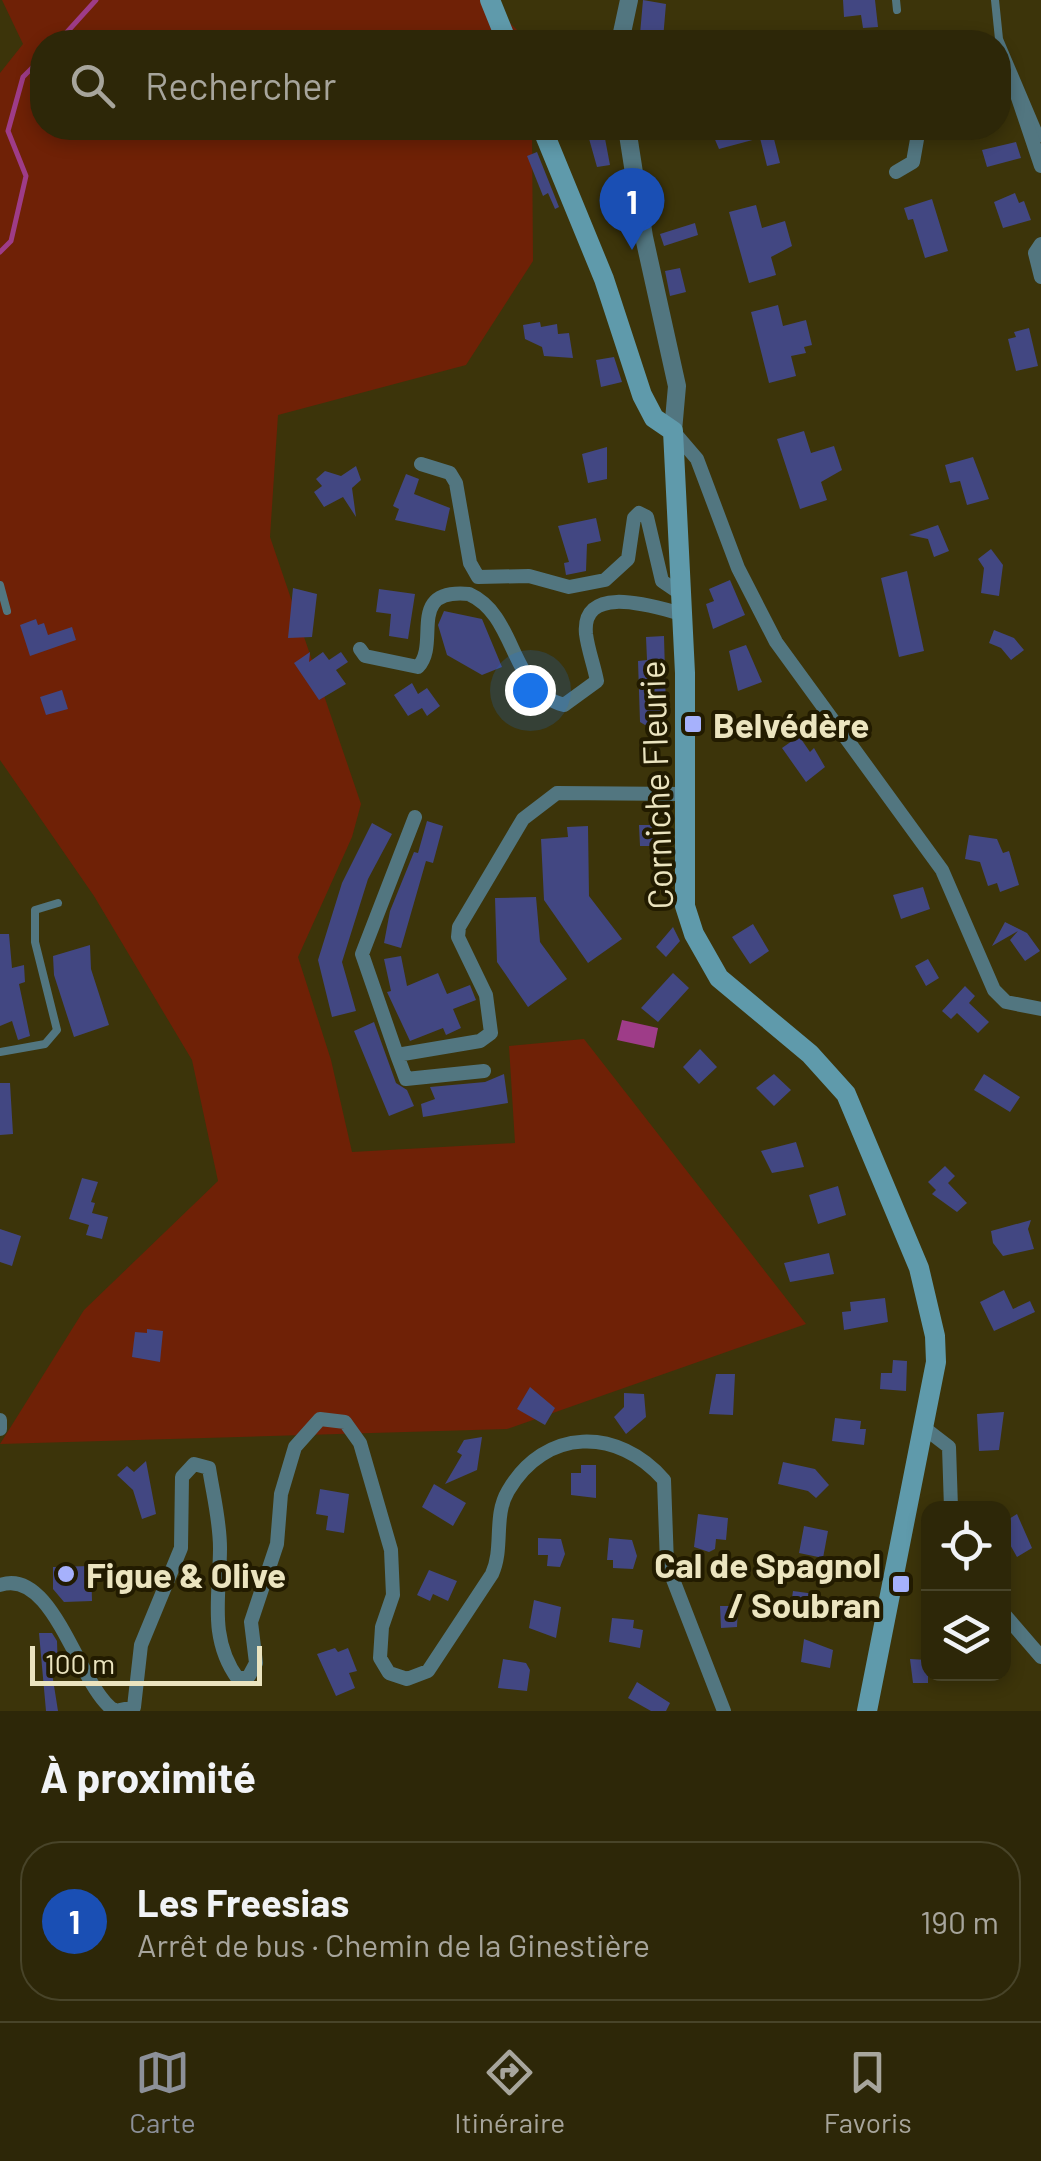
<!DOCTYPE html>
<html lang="fr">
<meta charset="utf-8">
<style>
body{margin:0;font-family:Barlow,sans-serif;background:#393316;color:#f1f3f6}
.controls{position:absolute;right:30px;bottom:30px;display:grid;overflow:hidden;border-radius:20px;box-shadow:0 5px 15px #0003}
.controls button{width:90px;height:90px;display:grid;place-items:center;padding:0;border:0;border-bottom:2px solid #484429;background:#2d2708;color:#f1f3f6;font:50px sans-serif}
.scale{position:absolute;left:30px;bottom:25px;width:232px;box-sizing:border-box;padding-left:10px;border:5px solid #ebe4bf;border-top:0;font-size:28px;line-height:35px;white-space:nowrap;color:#ebe4bf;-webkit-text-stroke:8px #221b00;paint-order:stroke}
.you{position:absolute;left:530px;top:690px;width:35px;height:35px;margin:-25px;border:8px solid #fff;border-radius:50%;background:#1a73e8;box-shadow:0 0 0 15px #1a73e833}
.badge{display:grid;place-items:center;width:65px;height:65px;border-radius:50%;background:#8c9099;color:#fff;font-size:32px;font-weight:700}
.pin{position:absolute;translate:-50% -82px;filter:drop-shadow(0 2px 5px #0008)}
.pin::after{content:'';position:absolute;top:52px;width:35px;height:30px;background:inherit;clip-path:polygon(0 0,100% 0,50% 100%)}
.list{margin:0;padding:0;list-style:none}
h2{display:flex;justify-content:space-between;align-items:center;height:130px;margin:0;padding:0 40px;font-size:42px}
h2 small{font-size:32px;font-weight:400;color:#a7a59c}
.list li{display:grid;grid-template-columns:65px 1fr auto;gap:30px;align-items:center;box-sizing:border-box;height:160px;margin:0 20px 20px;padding:0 20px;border:2px solid #484429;border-radius:40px}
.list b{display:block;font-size:38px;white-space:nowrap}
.list p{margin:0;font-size:32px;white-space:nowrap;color:#a7a59c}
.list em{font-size:32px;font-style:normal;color:#a7a59c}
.icon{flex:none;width:55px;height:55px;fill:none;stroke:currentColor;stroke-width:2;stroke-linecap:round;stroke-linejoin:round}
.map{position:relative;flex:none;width:1041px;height:1711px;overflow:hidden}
.search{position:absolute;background:#2d2708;box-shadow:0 5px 15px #0003;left:30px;right:30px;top:30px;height:110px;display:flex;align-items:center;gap:25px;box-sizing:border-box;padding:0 35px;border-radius:40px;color:#a7a59c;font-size:38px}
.sheet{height:310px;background:#2d2708}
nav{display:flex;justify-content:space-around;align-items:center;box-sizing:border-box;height:140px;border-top:2px solid #484429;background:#2d2708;font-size:28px;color:#a7a59c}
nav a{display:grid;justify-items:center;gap:5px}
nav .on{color:#8c9099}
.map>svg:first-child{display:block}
.green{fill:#6f2106}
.water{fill:#9e3c88}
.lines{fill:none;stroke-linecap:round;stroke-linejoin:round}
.stream{stroke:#9e3c88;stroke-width:5}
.building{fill:#424782}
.service{stroke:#527680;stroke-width:8}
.minor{stroke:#527680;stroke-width:14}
.tertiary{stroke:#527680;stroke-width:18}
.secondary{stroke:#5f9aab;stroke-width:20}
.poi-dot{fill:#a6b1fc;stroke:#221b00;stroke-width:4}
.labels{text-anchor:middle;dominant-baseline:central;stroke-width:8;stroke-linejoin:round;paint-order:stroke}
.poi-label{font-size:35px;font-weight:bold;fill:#ebe4bf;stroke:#221b00;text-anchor:start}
.street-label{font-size:35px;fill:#ebe4bf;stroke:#221b00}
</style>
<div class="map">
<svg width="1041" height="1711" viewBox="0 0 1041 1711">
<rect width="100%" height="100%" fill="#3c340a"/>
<path class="green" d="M 2,0 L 487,0 L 529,42 L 42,42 L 42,128 L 532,128 L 533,261 L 466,365 L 278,415 L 270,537 L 361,804 L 352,837 L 298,957 L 331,1060 L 352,1152 L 515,1143 L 509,1046 L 584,1039 L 806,1324 L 507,1429 L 0,1444 L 84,1310 L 218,1181 L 192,1060 L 94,896 L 0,760 L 0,73 L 23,44 Z"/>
<path class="water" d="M 622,1020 L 658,1028 L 654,1048 L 617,1040 Z"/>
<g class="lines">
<path class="stream" d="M 58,42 L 96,0
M 0,252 L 11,241 L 26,176 L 8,131 L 23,77 L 42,58"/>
</g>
<path class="building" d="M 643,0 L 666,4 L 663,39 L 640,34 Z
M 843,0 L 875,0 L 878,27 L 863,28 L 861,15 L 844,17 Z
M 586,128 L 603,128 L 610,165 L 597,167 Z
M 649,128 L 687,128 L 688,135 L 650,140 Z
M 710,128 L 784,128 L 785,132 L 773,135 L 780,163 L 767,166 L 760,138 L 719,149 Z
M 1016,142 L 1021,158 L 987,167 L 982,150 Z
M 537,152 L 559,207 L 555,209 L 548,193 L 543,196 L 527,156 Z
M 1015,193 L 1019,203 L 1024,201 L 1031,220 L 1003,228 L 994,202 Z
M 932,199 L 948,251 L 925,258 L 913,219 L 908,220 L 904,208 Z
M 756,205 L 762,228 L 785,221 L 792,246 L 771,257 L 776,275 L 749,283 L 729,212 Z
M 695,223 L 698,235 L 664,246 L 660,234 Z
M 680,268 L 686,292 L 670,296 L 665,271 Z
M 778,305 L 783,326 L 806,320 L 812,345 L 804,347 L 806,353 L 791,356 L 796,376 L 769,383 L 751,312 Z
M 540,322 L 541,327 L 557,324 L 558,334 L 569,333 L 573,358 L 544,356 L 542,347 L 525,339 L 523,325 Z
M 1029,328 L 1038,366 L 1016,371 L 1008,339 L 1016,337 L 1014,332 Z
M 614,357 L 622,382 L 601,387 L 596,360 Z
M 804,431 L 811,453 L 834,446 L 842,470 L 821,482 L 827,500 L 800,509 L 777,439 Z
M 607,447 L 607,479 L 588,483 L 582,454 Z
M 973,457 L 989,499 L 967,505 L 960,481 L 950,483 L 945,465 Z
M 356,466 L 361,480 L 352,488 L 356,517 L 343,497 L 324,507 L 314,492 L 322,486 L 316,479 L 325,471 L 341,476 Z
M 406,474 L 419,479 L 414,494 L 450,508 L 445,531 L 395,520 L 399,509 L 393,506 Z
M 596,518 L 601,541 L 587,544 L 586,571 L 566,575 L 564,563 L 569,562 L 558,526 Z
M 938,525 L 949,551 L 934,557 L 928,539 L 909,535 Z
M 991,549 L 1003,565 L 999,596 L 981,593 L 984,568 L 978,559 Z
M 907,571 L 924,651 L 899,657 L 881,578 Z
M 730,580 L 745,615 L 713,629 L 706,604 L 714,601 L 709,589 Z
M 293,588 L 317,594 L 312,637 L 288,638 Z
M 379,589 L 415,594 L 408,639 L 389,636 L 391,614 L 376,612 Z
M 444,611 L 482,619 L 502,667 L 482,675 L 447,655 L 438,625 Z
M 36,619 L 38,625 L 44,623 L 48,635 L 72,627 L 76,640 L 30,656 L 20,625 Z
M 994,630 L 1014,638 L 1024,650 L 1011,660 L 1001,648 L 989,643 Z
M 664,636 L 666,710 L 655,731 L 640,722 L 638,661 L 647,660 L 646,637 Z
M 746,645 L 762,682 L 738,691 L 729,651 Z
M 310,652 L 309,662 L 323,652 L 329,660 L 341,652 L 348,662 L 336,670 L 346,684 L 319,700 L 294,663 Z
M 412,683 L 418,694 L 427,688 L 440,706 L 427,716 L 422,708 L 408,716 L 394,695 Z
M 62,690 L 68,709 L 46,715 L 40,697 Z
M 799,736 L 810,752 L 814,748 L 825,767 L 806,782 L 782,748 Z
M 427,821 L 443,826 L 433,863 L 426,861 L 401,948 L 384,943 L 390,911 L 414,852 L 418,853 Z
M 372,823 L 392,834 L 368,879 L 342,962 L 356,1011 L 332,1017 L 318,960 L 342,883 Z
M 639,825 L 662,825 L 663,846 L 640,846 Z
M 588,826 L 589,896 L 622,939 L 588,963 L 544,900 L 541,839 L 568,837 L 567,827 Z
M 969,835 L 997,839 L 1003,853 L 1009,851 L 1019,885 L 1000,892 L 997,883 L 988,886 L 980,862 L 965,859 Z
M 923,887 L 930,909 L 901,919 L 893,895 Z
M 536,897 L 540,942 L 567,979 L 528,1007 L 497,962 L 495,898 Z
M 1005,922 L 1027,933 L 1040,951 L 1025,961 L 1010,940 L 1018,931 L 992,946 Z
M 753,924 L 769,951 L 750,964 L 732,937 Z
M 673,927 L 680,941 L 666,957 L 656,947 Z
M 0,934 L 9,934 L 12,968 L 24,965 L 25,982 L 19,984 L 30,1036 L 18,1040 L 12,1021 L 0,1026 Z
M 90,945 L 91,969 L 109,1025 L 74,1037 L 54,975 L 53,956 Z
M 401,956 L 407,986 L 438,973 L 447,994 L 470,985 L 476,1000 L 453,1009 L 461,1028 L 446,1035 L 443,1028 L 410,1041 L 387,992 L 391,991 L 384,959 Z
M 928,959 L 939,978 L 926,986 L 915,966 Z
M 673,973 L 689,988 L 658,1022 L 641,1008 Z
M 965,986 L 975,996 L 969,1003 L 989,1022 L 978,1033 L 957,1013 L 951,1019 L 942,1011 Z
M 374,1022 L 396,1083 L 407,1090 L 414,1106 L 389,1116 L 354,1031 Z
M 700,1049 L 717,1067 L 699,1084 L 683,1067 Z
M 504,1074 L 508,1103 L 423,1117 L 421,1104 L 435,1099 L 430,1087 L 485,1082 Z
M 774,1074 L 791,1090 L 774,1106 L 756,1088 Z
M 984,1074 L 1020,1097 L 1010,1112 L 974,1090 Z
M 0,1083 L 10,1083 L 13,1134 L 0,1135 Z
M 796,1142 L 804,1167 L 772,1173 L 761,1151 Z
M 945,1166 L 955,1176 L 948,1183 L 967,1203 L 957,1212 L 932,1194 L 936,1190 L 928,1182 Z
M 82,1178 L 98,1182 L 91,1202 L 95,1203 L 92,1213 L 108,1217 L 102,1239 L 86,1235 L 89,1225 L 69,1219 Z
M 838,1186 L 846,1215 L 818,1224 L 809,1195 Z
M 1031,1220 L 1028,1229 L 1034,1249 L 1003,1256 L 993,1243 L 991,1231 Z
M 0,1229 L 21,1236 L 12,1266 L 0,1262 Z
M 829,1253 L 834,1274 L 790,1282 L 784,1263 Z
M 1004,1290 L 1013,1309 L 1030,1301 L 1035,1312 L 994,1331 L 980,1302 Z
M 885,1298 L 888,1322 L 844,1330 L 842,1312 L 851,1311 L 850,1302 Z
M 147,1329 L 163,1331 L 160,1362 L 132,1357 L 135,1332 L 147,1333 Z
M 893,1360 L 907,1361 L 906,1391 L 880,1389 L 881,1373 L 892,1373 Z
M 716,1374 L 735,1374 L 733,1415 L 709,1414 Z
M 530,1387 L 555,1408 L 545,1425 L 517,1409 Z
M 624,1393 L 644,1394 L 646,1417 L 626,1434 L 614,1417 L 624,1407 Z
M 1004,1412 L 999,1450 L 979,1451 L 977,1414 Z
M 835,1418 L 861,1421 L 860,1429 L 866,1429 L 864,1445 L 832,1441 Z
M 482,1437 L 477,1470 L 445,1484 L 462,1455 L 457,1452 L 464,1440 Z
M 146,1461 L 156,1514 L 142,1519 L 133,1490 L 117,1475 L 127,1466 L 134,1472 Z
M 783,1462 L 815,1469 L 829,1485 L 816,1498 L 808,1491 L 778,1484 Z
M 581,1465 L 596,1465 L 596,1498 L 571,1495 L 571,1473 L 581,1473 Z
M 434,1484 L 466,1503 L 453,1526 L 422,1507 Z
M 320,1489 L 349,1494 L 344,1533 L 326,1530 L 328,1516 L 316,1514 Z
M 698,1514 L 728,1518 L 726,1540 L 716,1539 L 715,1549 L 709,1552 L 694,1547 Z
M 1017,1514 L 1032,1548 L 1017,1557 L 1004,1534 L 1004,1522 Z
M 804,1526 L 828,1531 L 823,1558 L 799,1553 Z
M 538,1538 L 561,1539 L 565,1554 L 560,1567 L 547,1566 L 548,1555 L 538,1555 Z
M 609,1538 L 632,1540 L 637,1556 L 633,1569 L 613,1568 L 613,1560 L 607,1560 Z
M 91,1566 L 92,1601 L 64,1602 L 53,1589 L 53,1567 Z
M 429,1570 L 457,1581 L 448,1601 L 433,1594 L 430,1601 L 417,1595 Z
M 793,1591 L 815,1594 L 808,1615 L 790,1612 Z
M 534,1600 L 561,1607 L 556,1638 L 529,1628 Z
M 720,1606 L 738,1606 L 737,1627 L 721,1628 Z
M 612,1618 L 634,1620 L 633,1628 L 643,1630 L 640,1648 L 609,1642 Z
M 39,1633 L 52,1633 L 57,1641 L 58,1672 L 52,1673 L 58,1711 L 46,1711 Z
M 804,1639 L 833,1650 L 830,1668 L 801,1662 Z
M 335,1648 L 338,1652 L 348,1648 L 357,1671 L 349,1673 L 355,1688 L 336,1696 L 317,1654 Z
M 503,1659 L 526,1663 L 530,1670 L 527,1691 L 498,1688 Z
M 910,1659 L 928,1660 L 928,1683 L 913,1683 Z
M 637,1682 L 670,1703 L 666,1711 L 651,1711 L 628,1698 Z"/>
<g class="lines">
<path class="service" d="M 896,0 L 897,10
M 995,0 L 999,39 L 1041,138
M 0,585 L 7,611
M 0,1052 L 45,1044 L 57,1030 L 35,942 L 35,910 L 58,903"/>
<path class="minor" d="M 998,63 L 1014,86 L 1041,166
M 896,172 L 913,162 L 919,128
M 1041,244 L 1035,253 L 1041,277
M 673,431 L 697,459 L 738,568 L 776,642 L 942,870 L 994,990 L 1006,1002 L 1041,1009
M 421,464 L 450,473 L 456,483 L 470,563 L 478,577 L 529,576 L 569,587 L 605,580 L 628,559 L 634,518 L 639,513 L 647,517 L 662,581 L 681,594
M 360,649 L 365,656 L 418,667 C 441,643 405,588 469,594 C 518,616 509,691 564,705 L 597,681 C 594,665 588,650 586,634 C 581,582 655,607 682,614
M 415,817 L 362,954 L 397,1055 L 480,1041 L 491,1033 L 486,995 L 458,937 L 459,927 L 523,819 L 557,793 L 683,794
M 397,1055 L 406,1079 L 484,1071
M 0,1420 L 0,1429
M 923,1427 L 949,1447 L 951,1508
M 0,1585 C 54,1566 79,1689 115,1711 L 134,1707 L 141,1645 L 181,1548 L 182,1477 L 194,1464 L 209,1468 C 213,1494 220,1521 220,1548 C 220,1595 208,1638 238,1679 L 249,1676 L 256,1663 L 251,1622 L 277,1544 L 281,1494 L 295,1447 L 320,1419 L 345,1422 L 360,1443 L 391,1550 L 393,1595 L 382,1627 L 380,1658 L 389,1673 L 407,1679 L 428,1671 L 492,1574 C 504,1548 493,1516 508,1491 C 545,1427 618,1427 664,1480 L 667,1564 L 724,1711
M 1004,1614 L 1041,1657"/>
<path class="tertiary" d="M 620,42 L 629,0
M 627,128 L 644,237 L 677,386 L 673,431"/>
<path class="secondary" d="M 490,0 L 507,42
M 542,128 L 604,279 L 642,395 L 654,418 L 673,431 L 685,673 L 685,906 L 694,934 L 719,978 L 810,1054 L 846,1094 L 919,1268 L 935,1336 L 936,1362 L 867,1711"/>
</g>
<g class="poi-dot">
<rect x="683" y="714" width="20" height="20" rx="5"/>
<circle cx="66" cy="1574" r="10"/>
<rect x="891" y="1574" width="20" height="20" rx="5"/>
</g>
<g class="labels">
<g class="poi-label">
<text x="713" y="724">Belvédère</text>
<text x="881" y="1564" text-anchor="end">Cal de Spagnol<tspan x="881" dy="40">/ Soubran</tspan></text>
<text x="86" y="1574">Figue &amp; Olive</text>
</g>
<g class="street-label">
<text transform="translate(655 785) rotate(-92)">Corniche Fleurie</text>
</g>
</g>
</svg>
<div class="controls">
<button><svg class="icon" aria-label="locate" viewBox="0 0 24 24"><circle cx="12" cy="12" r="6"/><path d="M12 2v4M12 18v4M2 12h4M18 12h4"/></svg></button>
<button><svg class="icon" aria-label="layers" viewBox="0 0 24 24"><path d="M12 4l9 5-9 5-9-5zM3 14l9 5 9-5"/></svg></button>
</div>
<div class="scale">100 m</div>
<div class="you"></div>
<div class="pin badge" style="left:632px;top:250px;background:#1a4fb4">1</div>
<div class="search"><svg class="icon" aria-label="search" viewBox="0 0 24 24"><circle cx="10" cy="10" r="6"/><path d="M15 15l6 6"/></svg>Rechercher</div>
</div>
<section class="sheet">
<h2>À proximité<small></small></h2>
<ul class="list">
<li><span class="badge" style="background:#1a4fb4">1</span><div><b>Les Freesias</b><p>Arrêt de bus · Chemin de la Ginestière</p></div><em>190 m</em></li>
</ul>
</section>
<nav>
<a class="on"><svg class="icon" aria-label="map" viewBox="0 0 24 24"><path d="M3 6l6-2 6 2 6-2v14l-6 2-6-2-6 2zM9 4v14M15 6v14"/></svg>Carte</a>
<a><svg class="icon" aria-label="directions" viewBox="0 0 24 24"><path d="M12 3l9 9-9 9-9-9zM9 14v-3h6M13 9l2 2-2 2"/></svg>Itinéraire</a>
<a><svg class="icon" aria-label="saved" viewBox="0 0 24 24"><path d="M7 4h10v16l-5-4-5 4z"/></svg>Favoris</a>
</nav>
